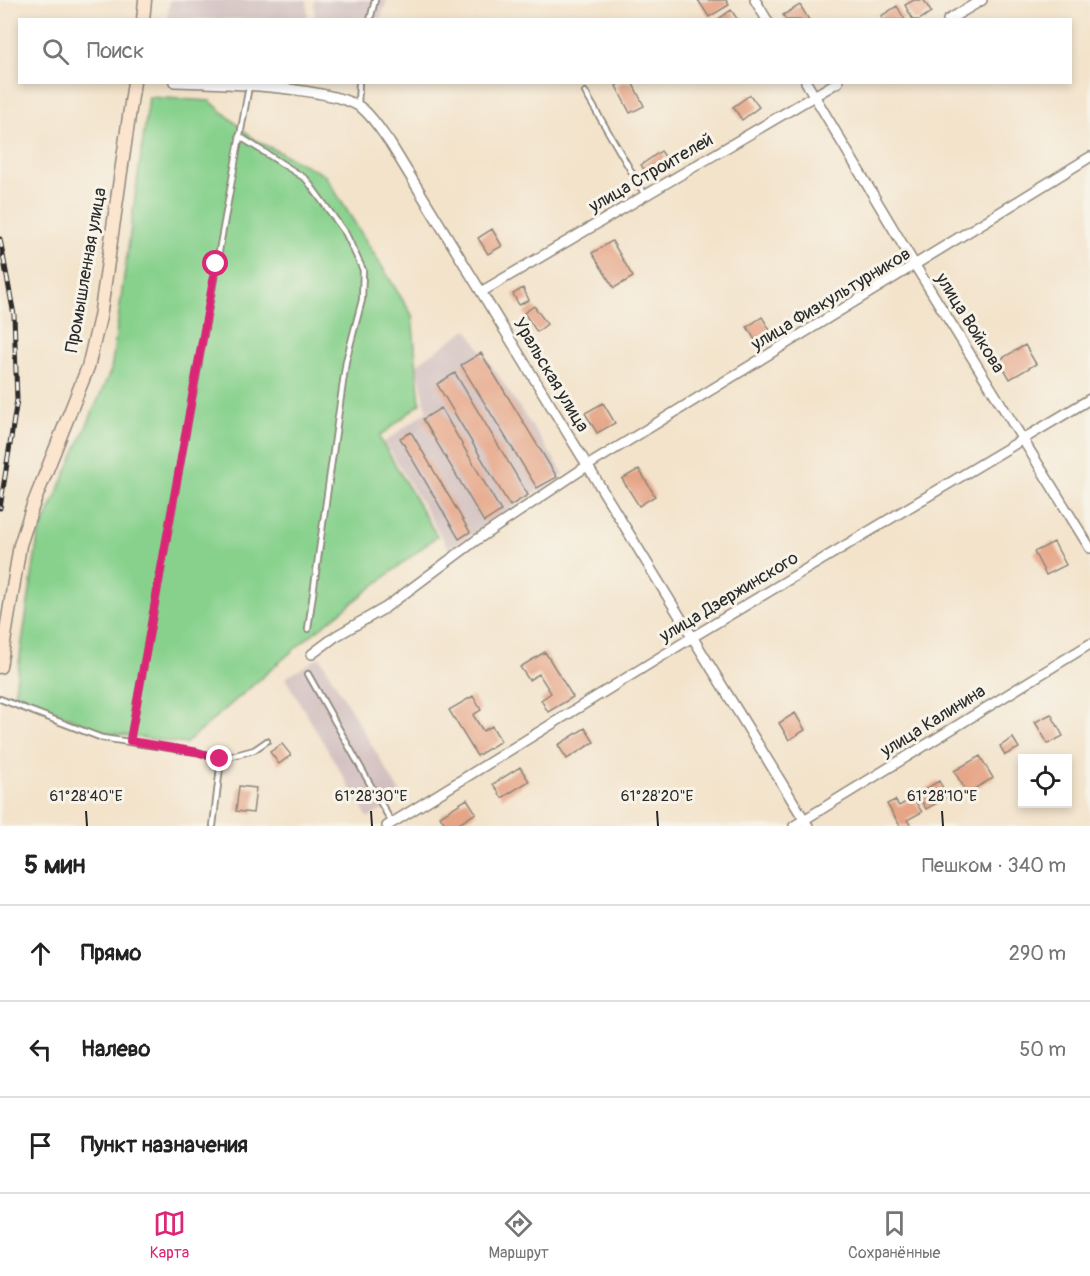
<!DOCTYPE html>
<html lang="ru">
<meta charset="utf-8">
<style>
body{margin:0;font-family:Pangolin,sans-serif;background:#f6f6f6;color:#222}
.controls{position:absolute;right:18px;bottom:18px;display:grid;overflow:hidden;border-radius:0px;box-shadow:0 3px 9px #0003}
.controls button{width:54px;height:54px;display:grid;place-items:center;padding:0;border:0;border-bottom:2px solid #e0e0e0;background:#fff;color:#222;font:30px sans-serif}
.stop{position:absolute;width:18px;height:18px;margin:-14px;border:4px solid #db2777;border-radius:50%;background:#fff}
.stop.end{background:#db2777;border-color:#fff;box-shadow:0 2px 6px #0008}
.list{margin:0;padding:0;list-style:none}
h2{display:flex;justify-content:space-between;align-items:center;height:78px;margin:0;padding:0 24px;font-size:26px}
h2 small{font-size:20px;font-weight:400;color:#767676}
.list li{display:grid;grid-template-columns:39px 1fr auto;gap:18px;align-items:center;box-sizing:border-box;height:96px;padding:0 24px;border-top:2px solid #e0e0e0}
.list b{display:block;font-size:22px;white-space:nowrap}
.list em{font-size:20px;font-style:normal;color:#767676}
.icon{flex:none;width:33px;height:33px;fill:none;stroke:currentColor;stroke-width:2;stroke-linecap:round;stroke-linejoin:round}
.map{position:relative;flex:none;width:1090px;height:826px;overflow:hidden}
.search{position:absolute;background:#fff;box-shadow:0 3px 9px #0003;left:18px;right:18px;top:18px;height:66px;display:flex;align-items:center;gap:15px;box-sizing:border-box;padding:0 21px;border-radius:0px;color:#767676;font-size:22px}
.sheet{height:366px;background:#fff}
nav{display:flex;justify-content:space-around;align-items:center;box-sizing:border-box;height:84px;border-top:2px solid #e0e0e0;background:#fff;font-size:16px;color:#767676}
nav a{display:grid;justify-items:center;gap:3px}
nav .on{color:#db2777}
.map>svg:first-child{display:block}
.industrial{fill:#d1bfbf}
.green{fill:#88d18d;stroke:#5a7e5c;stroke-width:1.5}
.building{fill:#e6a587}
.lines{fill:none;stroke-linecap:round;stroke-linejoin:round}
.lane-casing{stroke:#8f877b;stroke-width:8}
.street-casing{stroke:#8f877b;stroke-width:12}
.secondary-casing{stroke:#8f877b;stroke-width:15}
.lane{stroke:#fff;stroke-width:4.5}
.street{stroke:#fff;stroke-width:9}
.secondary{stroke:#fce5cf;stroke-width:12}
.rail-casing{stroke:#2b2b2b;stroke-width:5}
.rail{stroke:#f7f3e8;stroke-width:3;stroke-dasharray:9;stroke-linecap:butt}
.route{stroke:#db2777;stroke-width:8}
.ticks{fill:none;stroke:#2b2b2b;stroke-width:2}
.labels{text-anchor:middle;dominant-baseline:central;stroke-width:6;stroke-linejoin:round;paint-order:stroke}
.street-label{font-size:18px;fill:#2b2b2b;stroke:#f7f3e8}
.ticks-label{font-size:15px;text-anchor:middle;fill:#2b2b2b;stroke:#f7f3e8;stroke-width:6;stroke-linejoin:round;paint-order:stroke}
</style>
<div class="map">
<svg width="1090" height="826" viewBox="0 0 1090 826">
<rect width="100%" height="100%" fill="#f7f3e8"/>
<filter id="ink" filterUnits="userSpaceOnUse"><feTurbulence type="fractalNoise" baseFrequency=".0167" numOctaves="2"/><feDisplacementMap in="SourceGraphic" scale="12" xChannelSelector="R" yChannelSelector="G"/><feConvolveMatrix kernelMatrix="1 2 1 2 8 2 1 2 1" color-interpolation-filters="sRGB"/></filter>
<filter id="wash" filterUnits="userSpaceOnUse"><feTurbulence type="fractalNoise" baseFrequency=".008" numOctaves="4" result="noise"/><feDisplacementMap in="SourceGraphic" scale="24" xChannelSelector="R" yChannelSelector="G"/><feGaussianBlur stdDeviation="1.35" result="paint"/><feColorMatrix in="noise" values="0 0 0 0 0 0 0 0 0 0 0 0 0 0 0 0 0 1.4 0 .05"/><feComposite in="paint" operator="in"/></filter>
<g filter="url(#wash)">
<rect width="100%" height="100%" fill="#f3e3cb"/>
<path class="industrial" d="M 170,0 L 307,0 L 308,19 L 167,19 Z
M 314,0 L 387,0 L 380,20 L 315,19 Z
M 467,329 L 564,474 L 449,549 L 385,442 L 427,411 L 417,364 Z
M 320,657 L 403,798 L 368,818 L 285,678 Z"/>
<path class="green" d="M 149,97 L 210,101 L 255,140 L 325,175 L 412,315 L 420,404 L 379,437 L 437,536 L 305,640 L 185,744 L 108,733 L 14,696 L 38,537 L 111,370 Z"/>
<g id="blocks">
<path class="building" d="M 698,0 L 726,0 L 729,5 L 709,17 Z
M 914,0 L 924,0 L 931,12 L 919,20 L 913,20 L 905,5 Z
M 800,5 L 809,20 L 786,20 L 783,15 Z
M 897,6 L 905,20 L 883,20 L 881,16 Z
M 731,10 L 738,20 L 717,20 Z
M 622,82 L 632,82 L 644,106 L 630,113 L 616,86 Z
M 750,95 L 759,107 L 742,120 L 733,107 Z
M 661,151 L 670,163 L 650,178 L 641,165 Z
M 492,229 L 502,246 L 488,254 L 478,238 Z
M 612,241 L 633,277 L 614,288 L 592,253 Z
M 523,288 L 529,300 L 519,305 L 513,294 Z
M 534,306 L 547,324 L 537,332 L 524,313 Z
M 762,317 L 770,330 L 755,340 L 747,327 Z
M 1025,345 L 1036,364 L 1010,379 L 999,360 Z
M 481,353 L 557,477 L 537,488 L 461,365 Z
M 455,373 L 528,495 L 510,506 L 437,384 Z
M 603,403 L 615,423 L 597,433 L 585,413 Z
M 441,408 L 501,511 L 484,522 L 423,419 Z
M 411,432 L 470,532 L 459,539 L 400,438 Z
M 639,469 L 655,496 L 639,506 L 622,479 Z
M 1054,542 L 1066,565 L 1046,575 L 1034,552 Z
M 545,652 L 573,697 L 548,712 L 541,700 L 551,693 L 539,674 L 529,680 L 520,667 Z
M 473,696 L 481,710 L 473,715 L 483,731 L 492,726 L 501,741 L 477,756 L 449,710 Z
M 795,713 L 805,730 L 789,740 L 779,723 Z
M 1051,714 L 1063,736 L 1048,744 L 1035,722 Z
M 585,728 L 594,742 L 567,759 L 558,745 Z
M 1013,738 L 1019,748 L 1005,755 L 1000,746 Z
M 282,744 L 291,755 L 279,764 L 270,752 Z
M 980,756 L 993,778 L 967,793 L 954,771 Z
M 520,767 L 529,781 L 502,798 L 493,784 Z
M 939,781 L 948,797 L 926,809 L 917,794 Z
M 239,786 L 256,788 L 253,813 L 236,811 Z
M 913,798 L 922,812 L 907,820 L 911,826 L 900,826 L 887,804 L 895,800 L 899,806 Z
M 467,799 L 476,813 L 456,826 L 446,826 L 440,816 Z"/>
</g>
</g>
<g filter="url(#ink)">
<use href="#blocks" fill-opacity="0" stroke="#8f877b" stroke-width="1.5"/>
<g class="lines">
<defs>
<path id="lane" d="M 370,20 L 375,0
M 585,92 L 645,195
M 358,107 L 359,82
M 239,136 L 306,179 L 346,234 L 363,270 L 362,300 L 346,361 L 308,629
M 308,674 L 392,823
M 0,699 L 102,738 L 197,752 L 221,759 L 213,826
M 130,741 L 249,86
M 221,759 L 254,750 L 267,741"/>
<path id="street" d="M 755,0 L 767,20
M 948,20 L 982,0
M 174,82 C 212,83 338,86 364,110 C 374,119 382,132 390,143 L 808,826
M 806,82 L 916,267 L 1090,548
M 481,292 L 838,82
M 312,654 L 336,636 L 385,608 L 475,541 L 587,466 L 1090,157
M 387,826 L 691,638 L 1090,399
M 794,826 L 1090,644"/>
<path id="secondary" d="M 143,20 L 145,0
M 0,667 L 20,545 L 33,505 L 88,367 L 100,317 L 134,82"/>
</defs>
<use href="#lane" class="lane-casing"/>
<use href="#street" class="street-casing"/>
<use href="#secondary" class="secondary-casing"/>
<use href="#lane" class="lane"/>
<use href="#street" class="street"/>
<use href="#secondary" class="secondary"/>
<defs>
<path id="rail" d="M 0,239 L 14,315 L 17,400 L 0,508"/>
</defs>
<use href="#rail" class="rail-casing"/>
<use href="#rail" class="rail"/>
</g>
</g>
<g class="lines" filter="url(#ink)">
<path class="route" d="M 216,264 L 130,741 L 197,752 L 220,759"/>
</g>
<path class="ticks" d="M 86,811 L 87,826M 371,811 L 372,826M 657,811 L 658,826M 942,811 L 943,826"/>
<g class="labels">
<g class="street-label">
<text transform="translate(651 173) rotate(-30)">улица Строителей</text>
<text transform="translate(86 270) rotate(-80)">Промышленная улица</text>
<text transform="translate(831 299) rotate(-31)">улица Физкультурников</text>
<text transform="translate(970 323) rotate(58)">улица Войкова</text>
<text transform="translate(551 375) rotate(59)">Уральская улица</text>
<text transform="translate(729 597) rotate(-31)">улица Дзержинского</text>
<text transform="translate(933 721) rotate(-32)">улица Калинина</text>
</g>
</g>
<g class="ticks-label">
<text x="86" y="801">61°28'40"E</text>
<text x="371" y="801">61°28'30"E</text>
<text x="657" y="801">61°28'20"E</text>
<text x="942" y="801">61°28'10"E</text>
</g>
</svg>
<div class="controls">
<button><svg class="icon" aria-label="locate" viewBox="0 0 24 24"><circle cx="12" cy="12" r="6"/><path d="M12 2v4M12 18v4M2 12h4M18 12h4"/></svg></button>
</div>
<div class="stop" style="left:216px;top:264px"></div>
<div class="stop end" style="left:220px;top:759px"></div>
<div class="search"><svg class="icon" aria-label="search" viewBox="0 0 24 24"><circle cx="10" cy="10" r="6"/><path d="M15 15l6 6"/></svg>Поиск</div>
</div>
<section class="sheet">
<h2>5 мин<small>Пешком · 340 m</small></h2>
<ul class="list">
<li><svg class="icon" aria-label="ahead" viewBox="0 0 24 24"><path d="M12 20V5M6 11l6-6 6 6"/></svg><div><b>Прямо</b></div><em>290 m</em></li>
<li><svg class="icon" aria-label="left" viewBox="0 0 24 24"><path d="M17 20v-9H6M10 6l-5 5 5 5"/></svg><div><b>Налево</b></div><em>50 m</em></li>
<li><svg class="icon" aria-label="arrive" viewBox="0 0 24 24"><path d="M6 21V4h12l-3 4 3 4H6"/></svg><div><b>Пункт назначения</b></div></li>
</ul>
</section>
<nav>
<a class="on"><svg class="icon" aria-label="map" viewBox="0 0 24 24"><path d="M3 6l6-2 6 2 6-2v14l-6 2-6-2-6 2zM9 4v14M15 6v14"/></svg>Карта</a>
<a><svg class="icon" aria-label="directions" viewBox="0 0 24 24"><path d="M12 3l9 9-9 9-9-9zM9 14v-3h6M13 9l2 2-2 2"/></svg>Маршрут</a>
<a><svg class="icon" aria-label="saved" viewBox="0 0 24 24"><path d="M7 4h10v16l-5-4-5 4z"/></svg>Сохранённые</a>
</nav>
